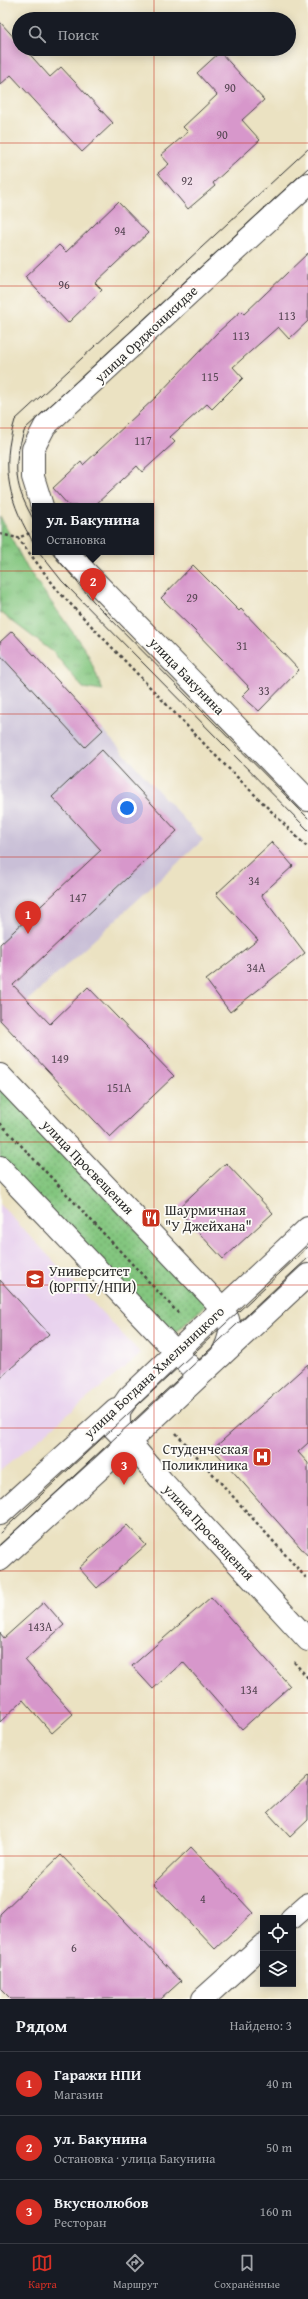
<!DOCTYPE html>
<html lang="ru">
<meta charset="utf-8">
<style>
body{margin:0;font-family:"Gentium Book Plus",serif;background:#242831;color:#f1f3f6}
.controls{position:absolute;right:12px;bottom:12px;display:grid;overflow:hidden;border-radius:0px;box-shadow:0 2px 10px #0003}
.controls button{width:36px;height:36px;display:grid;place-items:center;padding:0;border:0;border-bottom:1px solid #363941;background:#171b24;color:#f1f3f6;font:20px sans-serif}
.you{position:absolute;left:127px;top:808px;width:14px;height:14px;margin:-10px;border:3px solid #fff;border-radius:50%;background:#1a73e8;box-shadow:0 0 0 6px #1a73e833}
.badge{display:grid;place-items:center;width:26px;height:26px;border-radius:50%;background:#d93025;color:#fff;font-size:13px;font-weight:700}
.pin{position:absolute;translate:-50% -33px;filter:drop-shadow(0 1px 2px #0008)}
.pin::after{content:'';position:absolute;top:21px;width:14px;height:12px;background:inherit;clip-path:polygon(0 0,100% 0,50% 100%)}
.popup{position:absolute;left:32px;top:503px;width:122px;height:52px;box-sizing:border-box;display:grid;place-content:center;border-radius:0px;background:#171b24;filter:drop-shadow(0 1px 3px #0005);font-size:13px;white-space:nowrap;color:#9ea1a6}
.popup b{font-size:15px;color:#f1f3f6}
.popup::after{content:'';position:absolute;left:50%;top:100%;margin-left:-8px;border:8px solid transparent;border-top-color:#171b24}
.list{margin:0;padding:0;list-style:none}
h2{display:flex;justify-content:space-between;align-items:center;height:52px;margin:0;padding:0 16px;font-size:17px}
h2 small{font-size:13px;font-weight:400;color:#9ea1a6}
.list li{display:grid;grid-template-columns:26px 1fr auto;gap:12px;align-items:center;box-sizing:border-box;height:64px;padding:0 16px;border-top:1px solid #363941}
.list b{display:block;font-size:15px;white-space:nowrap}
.list p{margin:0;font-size:13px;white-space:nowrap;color:#9ea1a6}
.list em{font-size:13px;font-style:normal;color:#9ea1a6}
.icon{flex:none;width:22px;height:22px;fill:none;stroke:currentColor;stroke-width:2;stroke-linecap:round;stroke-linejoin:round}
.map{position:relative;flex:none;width:308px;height:1999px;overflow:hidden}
.search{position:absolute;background:#171b24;box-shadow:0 2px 10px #0003;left:12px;right:12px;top:12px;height:44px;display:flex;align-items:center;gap:10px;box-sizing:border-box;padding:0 14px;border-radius:22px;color:#9ea1a6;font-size:15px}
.sheet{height:244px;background:#171b24}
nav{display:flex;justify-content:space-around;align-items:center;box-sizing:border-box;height:56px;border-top:1px solid #363941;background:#171b24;font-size:11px;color:#9ea1a6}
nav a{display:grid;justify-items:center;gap:2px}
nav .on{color:#d93025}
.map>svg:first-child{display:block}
.built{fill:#e8d2ee}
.industrial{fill:#c9bfd7}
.grass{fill:url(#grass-tufts);stroke:#577855}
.park{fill:url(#park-dots);stroke:#577855}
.building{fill:#d797cb}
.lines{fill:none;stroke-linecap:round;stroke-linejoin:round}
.street-casing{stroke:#484642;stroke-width:24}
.secondary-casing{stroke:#484642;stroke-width:24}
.path{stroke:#484642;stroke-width:2.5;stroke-dasharray:3 3;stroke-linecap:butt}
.street{stroke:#fff;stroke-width:22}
.secondary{stroke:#fff;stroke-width:22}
.tram{stroke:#2b2b2b;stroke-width:1}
.grid{fill:none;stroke:#c8321e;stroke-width:1;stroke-opacity:0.55}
.labels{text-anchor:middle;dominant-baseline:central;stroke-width:3.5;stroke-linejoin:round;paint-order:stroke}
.number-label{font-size:12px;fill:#564653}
.street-label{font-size:14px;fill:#2b2b2b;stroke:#fdfcf7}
.poi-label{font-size:14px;fill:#2b2b2b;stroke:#fdfcf7;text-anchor:start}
</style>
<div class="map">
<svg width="308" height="1999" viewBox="0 0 308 1999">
<defs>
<pattern id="grass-tufts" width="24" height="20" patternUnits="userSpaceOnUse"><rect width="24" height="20" fill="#83c67f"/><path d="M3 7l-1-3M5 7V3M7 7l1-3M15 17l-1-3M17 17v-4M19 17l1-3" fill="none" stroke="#6ba168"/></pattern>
<pattern id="park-dots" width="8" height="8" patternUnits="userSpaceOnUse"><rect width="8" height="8" fill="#83c67f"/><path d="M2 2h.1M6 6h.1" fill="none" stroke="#6ba168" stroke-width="1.8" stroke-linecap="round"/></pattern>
</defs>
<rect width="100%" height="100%" fill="#fdfcf7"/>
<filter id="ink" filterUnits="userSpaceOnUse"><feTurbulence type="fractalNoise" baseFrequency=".025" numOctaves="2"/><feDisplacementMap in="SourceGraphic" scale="8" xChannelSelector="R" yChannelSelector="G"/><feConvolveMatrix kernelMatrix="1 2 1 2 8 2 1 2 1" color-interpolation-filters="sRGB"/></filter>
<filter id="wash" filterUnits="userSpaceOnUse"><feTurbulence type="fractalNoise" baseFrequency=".012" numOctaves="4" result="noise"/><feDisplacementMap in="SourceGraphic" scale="16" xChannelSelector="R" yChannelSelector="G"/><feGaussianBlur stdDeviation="0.9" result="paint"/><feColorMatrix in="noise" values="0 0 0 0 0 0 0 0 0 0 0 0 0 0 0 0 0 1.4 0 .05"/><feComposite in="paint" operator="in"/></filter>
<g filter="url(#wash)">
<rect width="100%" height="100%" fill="#ebe2c2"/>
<path class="built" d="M 0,1204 L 141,1354 L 0,1471 Z"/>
<path class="industrial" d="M 12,631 L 203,840 L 2,1024 L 0,1022 L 0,642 Z"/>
<path class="grass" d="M 0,516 L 27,568 L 88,654 L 103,691 L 83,688 L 53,652 L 0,612 Z"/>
<path class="park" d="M 0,1087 L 207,1304 L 170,1338 L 0,1164 Z"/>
<g id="blocks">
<path class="building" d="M 0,22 L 19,43 L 19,49 L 25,49 L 50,77 L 61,67 L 113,123 L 82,152 L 11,75 L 0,85 Z
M 220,52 L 264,100 L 242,120 L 260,140 L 213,183 L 215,186 L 188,209 L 158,173 L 169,164 L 161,155 L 188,132 L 183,127 L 217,95 L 197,73 Z
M 118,202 L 148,233 L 95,283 L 102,290 L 68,323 L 25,277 L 59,245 L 66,252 Z
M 308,253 L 308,321 L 289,339 L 278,327 L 233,367 L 243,378 L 212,409 L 207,404 L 170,437 L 175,442 L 142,472 L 137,466 L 94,506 L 69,506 L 53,488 L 81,462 L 83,465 L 156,397 L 217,333 L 241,311 L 244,314 Z
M 193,565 L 239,611 L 241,609 L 299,670 L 259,711 L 242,696 L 250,688 L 192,628 L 161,598 Z
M 12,631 L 103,730 L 85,747 L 0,655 L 0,642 Z
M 102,750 L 177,831 L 13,985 L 50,1024 L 88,987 L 174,1076 L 110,1137 L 0,1020 L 0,944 L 101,850 L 52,797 Z
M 272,842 L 293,866 L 261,895 L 305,953 L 230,1012 L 206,980 L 258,940 L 216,894 Z
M 226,1163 L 273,1213 L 223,1259 L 177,1209 Z
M 0,1280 L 49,1334 L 0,1378 Z
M 308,1364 L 308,1443 L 298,1452 L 308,1463 L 308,1556 L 213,1449 Z
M 127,1525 L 146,1545 L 97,1588 L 79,1568 Z
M 211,1597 L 290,1686 L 242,1729 L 183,1662 L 153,1689 L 132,1666 Z
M 44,1602 L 64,1625 L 25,1660 L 73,1714 L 52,1733 L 23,1700 L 0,1722 L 0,1633 L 4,1638 Z
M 308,1776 L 308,1820 L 290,1837 L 268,1813 Z
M 191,1847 L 253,1913 L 215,1949 L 153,1884 Z
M 61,1855 L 181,1981 L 161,1999 L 11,1999 L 0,1988 L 0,1914 Z"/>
</g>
</g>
<g filter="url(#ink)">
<use href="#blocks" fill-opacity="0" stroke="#484642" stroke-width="1"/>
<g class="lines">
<defs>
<path id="street" d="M 42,506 L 33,477 L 33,449 L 45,426 L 308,184
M 66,552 L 308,800
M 221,1356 L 308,1275
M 199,1376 L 176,1352 L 308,1228
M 0,1514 L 116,1409
M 0,1560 L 128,1443 L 105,1419
M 292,1918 L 308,1904
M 203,1999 L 263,1945"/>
<path id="secondary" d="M 0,1075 L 222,1308 C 234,1325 231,1338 221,1356 L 128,1443
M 0,1167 L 176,1352 L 128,1398 L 119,1411 L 119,1423 L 122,1433 L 162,1481 L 308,1640"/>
</defs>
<use href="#street" class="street-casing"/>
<use href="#secondary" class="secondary-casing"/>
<path class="path" d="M 35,531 L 18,538 L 59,592 L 212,752 L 308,848
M 0,534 L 18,538
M 0,1123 L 180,1315
M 176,1433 L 308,1580
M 294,1662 L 308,1678"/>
<use href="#street" class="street"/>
<use href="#secondary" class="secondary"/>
<path class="tram" d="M 35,522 C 15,488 11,467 25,429 L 308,168
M 35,545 C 9,503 0,469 15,420 L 308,149
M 39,552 L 62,581 L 308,830
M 52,552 L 93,601 L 308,818
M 0,1533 L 308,1247
M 0,1545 L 308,1258"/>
</g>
</g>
<path class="grid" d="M 154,0 L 154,19M 154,49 L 154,1999M 0,143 L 308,143M 0,286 L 308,286M 0,428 L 308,428M 0,571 L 308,571M 0,714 L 308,714M 0,857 L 308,857M 0,1000 L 308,1000M 0,1142 L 308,1142M 0,1285 L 308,1285M 0,1428 L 308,1428M 0,1571 L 308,1571M 0,1713 L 308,1713M 0,1856 L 308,1856"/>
<defs>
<symbol id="restaurant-square" viewBox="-11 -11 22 22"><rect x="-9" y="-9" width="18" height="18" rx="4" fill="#c8321e" stroke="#fdfcf7"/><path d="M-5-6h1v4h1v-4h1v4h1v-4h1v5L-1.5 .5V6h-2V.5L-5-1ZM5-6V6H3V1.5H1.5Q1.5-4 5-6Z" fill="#fff"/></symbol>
<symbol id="university-square" viewBox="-11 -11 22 22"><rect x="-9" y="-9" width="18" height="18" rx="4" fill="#c8321e" stroke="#fdfcf7"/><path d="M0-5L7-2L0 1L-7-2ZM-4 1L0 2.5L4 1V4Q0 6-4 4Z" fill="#fff"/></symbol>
<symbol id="hospital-square" viewBox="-11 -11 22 22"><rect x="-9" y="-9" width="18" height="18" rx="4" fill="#c8321e" stroke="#fdfcf7"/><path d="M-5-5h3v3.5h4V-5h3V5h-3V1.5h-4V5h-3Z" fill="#fff"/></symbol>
</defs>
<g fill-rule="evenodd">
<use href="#restaurant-square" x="140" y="1207" width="22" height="22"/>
<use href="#university-square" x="24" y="1268" width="22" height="22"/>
<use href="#hospital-square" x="251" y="1446" width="22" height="22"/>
</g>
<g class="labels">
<g class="number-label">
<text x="230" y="87">90</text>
<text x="222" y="134">90</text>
<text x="187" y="180">92</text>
<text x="120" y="230">94</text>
<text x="64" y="284">96</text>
<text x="287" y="315">113</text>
<text x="241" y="335">113</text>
<text x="210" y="376">115</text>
<text x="143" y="440">117</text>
<text x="192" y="597">29</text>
<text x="242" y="645">31</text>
<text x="264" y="690">33</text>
<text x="254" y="880">34</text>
<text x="78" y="897">147</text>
<text x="256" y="967">34А</text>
<text x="60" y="1058">149</text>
<text x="119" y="1087">151А</text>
<text x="40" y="1626">143А</text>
<text x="249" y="1689">134</text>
<text x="203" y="1898">4</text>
<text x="74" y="1947">6</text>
</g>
<g class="street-label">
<text transform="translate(146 334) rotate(-43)">улица Орджоникидзе</text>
<text transform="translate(187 676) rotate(46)">улица Бакунина</text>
<text transform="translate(88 1167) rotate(46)">улица Просвещения</text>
<text transform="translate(154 1372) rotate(-43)">улица Богдана Хмельницкого</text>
<text transform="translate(209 1532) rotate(47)">улица Просвещения</text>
</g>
<g class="poi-label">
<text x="165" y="1210">Шаурмичная<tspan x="165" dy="16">"У Джейхана"</tspan></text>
<text x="49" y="1271">Университет<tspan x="49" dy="16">(ЮРГПУ/НПИ)</tspan></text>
<text x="248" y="1449" text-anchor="end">Студенческая<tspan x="248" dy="16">Поликлиника</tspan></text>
</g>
</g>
</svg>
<div class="controls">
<button><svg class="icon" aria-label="locate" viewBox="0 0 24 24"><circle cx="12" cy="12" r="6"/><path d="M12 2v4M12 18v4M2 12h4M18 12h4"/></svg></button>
<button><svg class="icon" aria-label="layers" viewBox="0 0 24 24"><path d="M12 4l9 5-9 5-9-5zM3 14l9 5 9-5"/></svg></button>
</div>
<div class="you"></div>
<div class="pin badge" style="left:28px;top:934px">1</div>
<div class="pin badge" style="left:93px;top:601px">2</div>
<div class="popup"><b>ул. Бакунина</b>Остановка</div>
<div class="pin badge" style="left:124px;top:1485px">3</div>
<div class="search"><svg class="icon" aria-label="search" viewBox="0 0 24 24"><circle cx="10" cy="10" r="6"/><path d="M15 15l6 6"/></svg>Поиск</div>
</div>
<section class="sheet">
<h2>Рядом<small>Найдено: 3</small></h2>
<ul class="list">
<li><span class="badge">1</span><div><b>Гаражи НПИ</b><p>Магазин</p></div><em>40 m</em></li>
<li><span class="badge">2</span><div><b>ул. Бакунина</b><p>Остановка · улица Бакунина</p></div><em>50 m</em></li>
<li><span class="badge">3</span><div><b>Вкуснолюбов</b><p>Ресторан</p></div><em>160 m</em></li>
</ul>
</section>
<nav>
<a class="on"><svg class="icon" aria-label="map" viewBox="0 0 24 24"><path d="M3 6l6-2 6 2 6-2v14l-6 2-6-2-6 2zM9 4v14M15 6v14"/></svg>Карта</a>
<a><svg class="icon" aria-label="directions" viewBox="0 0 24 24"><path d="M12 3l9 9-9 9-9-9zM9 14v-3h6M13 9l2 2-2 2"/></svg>Маршрут</a>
<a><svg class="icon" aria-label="saved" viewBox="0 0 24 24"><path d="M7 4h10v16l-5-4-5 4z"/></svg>Сохранённые</a>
</nav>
